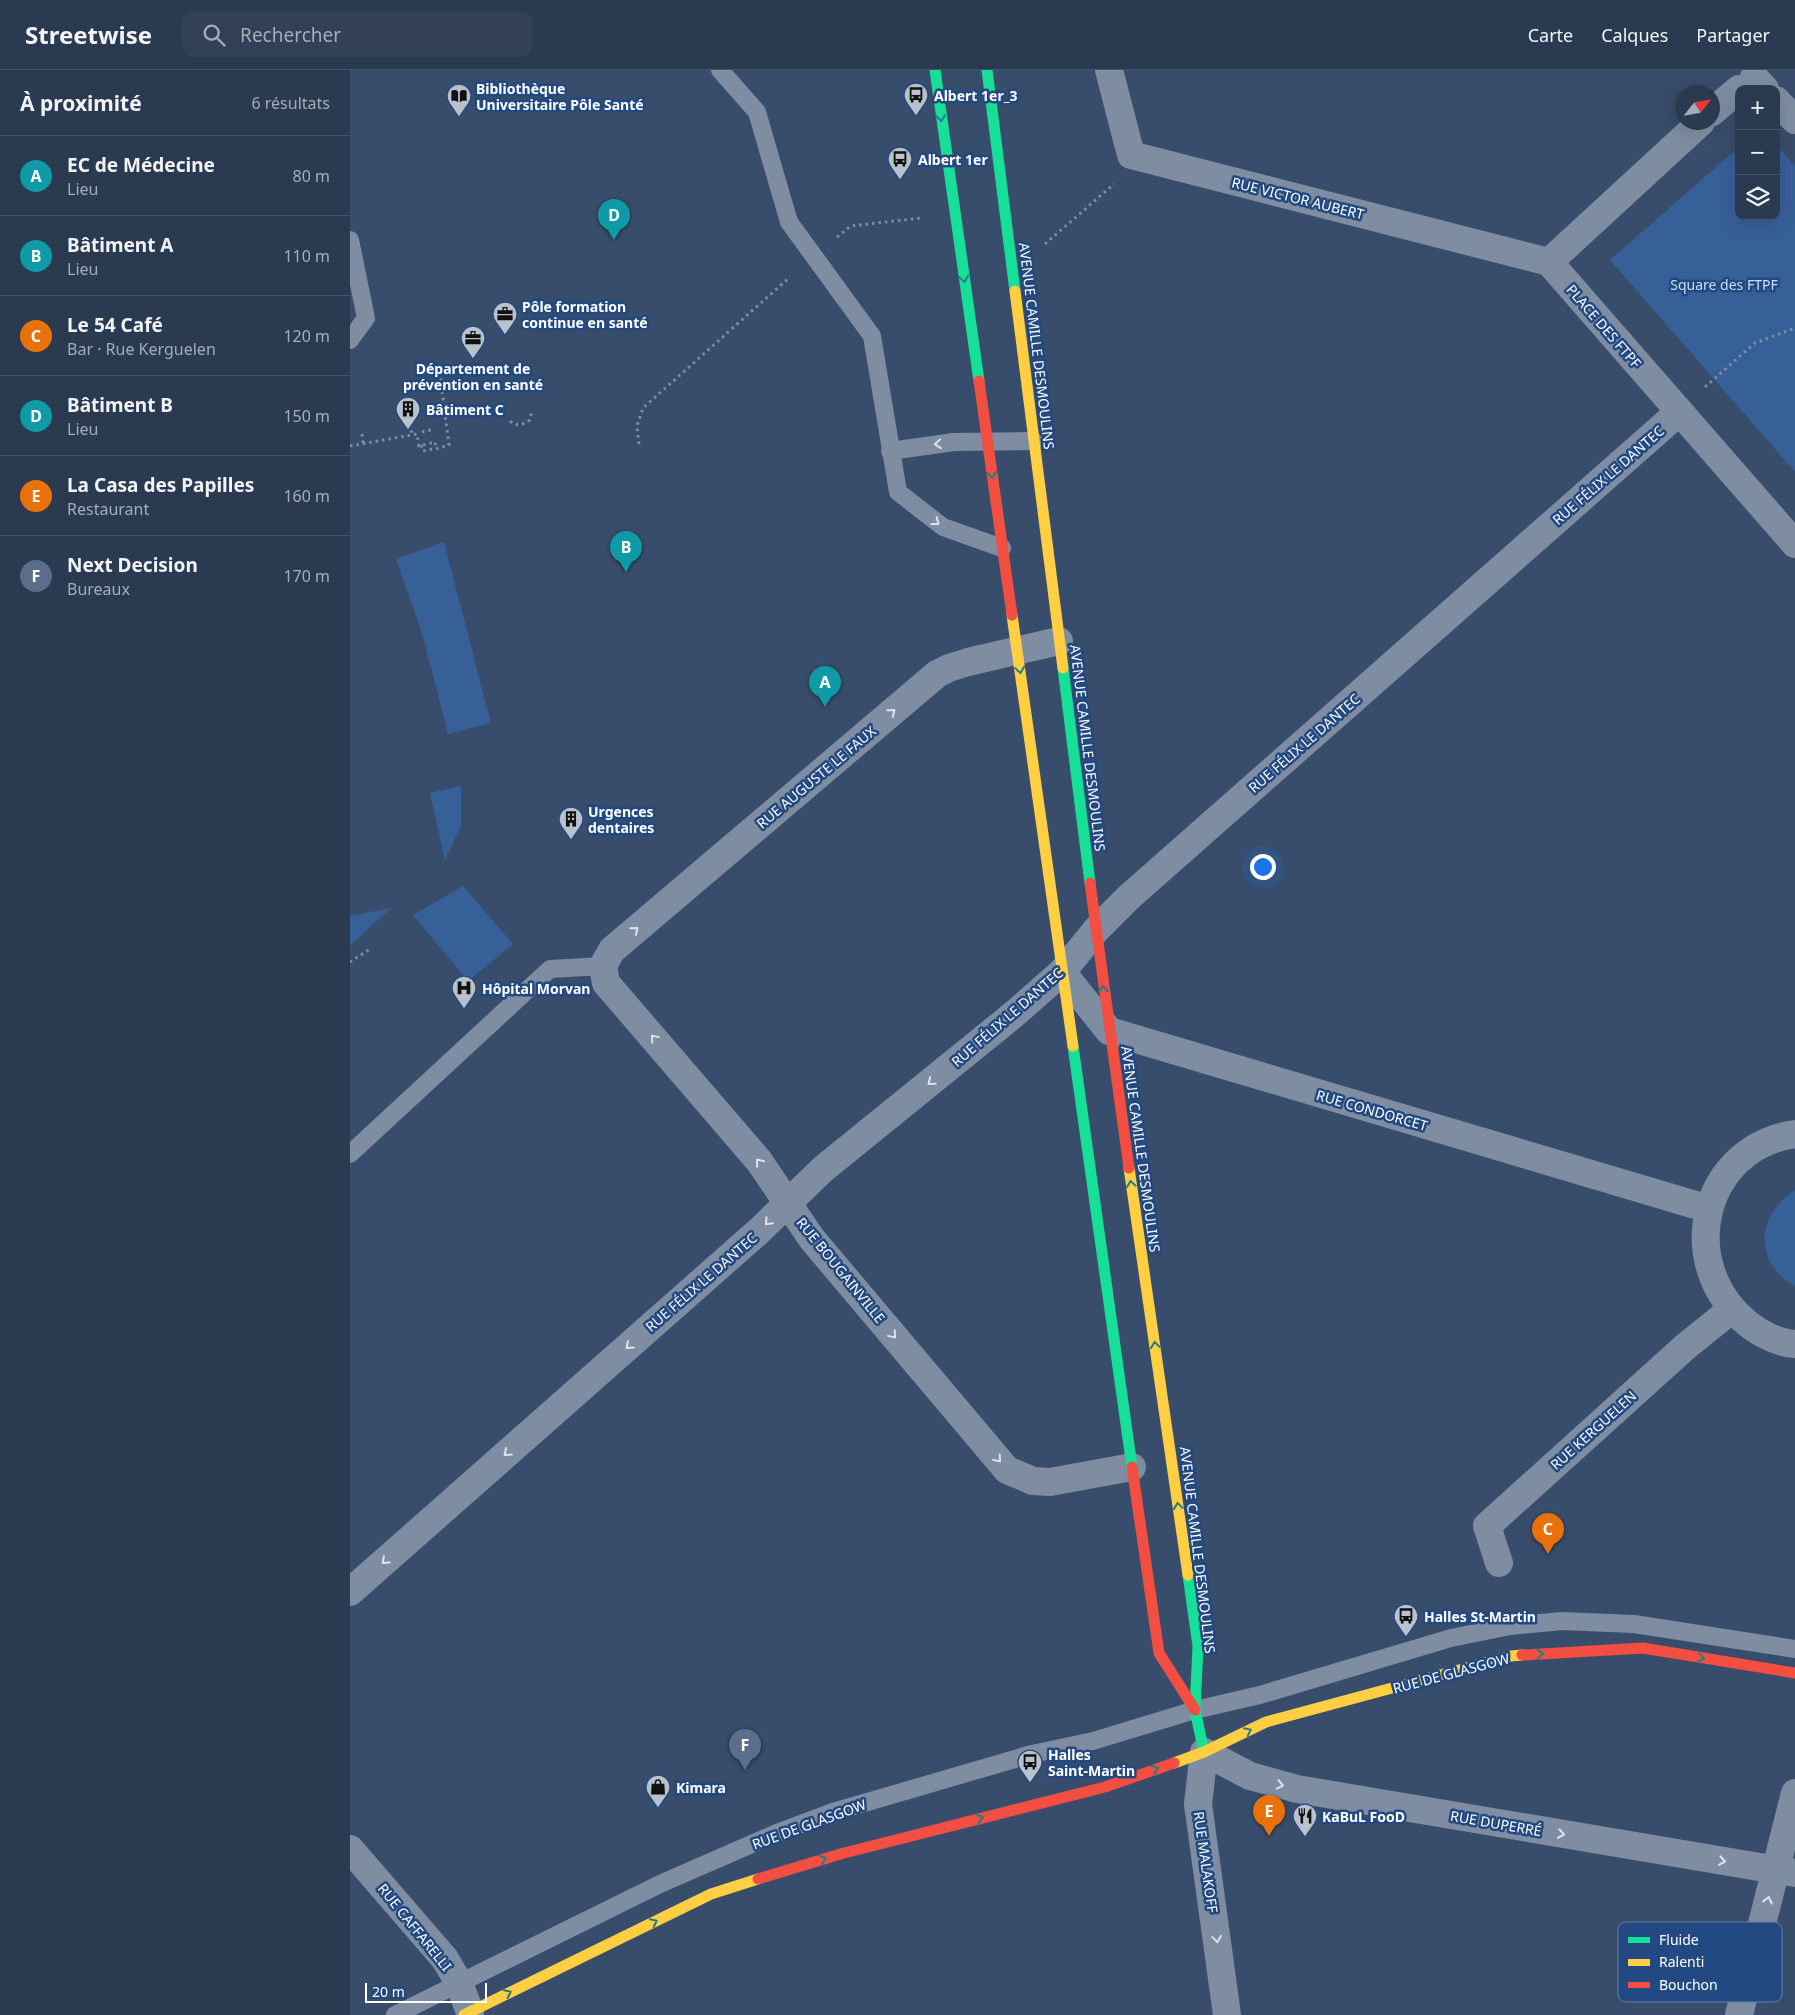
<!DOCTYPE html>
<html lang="fr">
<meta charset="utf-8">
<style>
body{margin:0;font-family:"Noto Sans",sans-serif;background:#324157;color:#f1f3f6}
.controls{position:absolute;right:15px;top:15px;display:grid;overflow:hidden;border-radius:10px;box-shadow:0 5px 20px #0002}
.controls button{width:45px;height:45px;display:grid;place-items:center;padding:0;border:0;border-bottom:1px solid #465467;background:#2a3a50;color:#f1f3f6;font:25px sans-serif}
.compass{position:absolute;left:1325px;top:15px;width:45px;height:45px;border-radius:50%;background:#2a3a50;box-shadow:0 5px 20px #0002;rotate:59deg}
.scale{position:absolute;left:15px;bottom:12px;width:122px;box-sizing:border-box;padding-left:5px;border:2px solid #fff;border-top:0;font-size:14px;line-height:18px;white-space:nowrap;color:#fff;-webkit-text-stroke:4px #224981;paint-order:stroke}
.you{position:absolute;left:912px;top:796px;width:18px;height:18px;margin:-12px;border:4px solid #fff;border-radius:50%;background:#1a73e8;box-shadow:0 0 0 8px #1a73e833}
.badge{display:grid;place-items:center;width:32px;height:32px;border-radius:50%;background:#8abfa5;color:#fff;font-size:16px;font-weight:700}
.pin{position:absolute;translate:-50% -41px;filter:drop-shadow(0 1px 2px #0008)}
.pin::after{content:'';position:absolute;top:26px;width:18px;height:15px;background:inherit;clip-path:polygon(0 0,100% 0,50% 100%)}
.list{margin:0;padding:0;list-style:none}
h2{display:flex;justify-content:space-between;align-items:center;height:65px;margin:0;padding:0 20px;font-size:21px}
h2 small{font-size:16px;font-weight:400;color:#a5adb7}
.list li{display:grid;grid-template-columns:32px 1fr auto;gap:15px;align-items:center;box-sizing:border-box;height:80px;padding:0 20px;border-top:1px solid #465467}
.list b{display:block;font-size:19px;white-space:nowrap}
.list p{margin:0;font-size:16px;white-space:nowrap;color:#a5adb7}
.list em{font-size:16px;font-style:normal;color:#a5adb7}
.icon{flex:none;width:28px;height:28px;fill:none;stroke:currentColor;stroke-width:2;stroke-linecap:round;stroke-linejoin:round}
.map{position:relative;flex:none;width:1445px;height:1945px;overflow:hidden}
header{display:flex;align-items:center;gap:30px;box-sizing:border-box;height:70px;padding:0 25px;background:#2a3a50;border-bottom:1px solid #465467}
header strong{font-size:24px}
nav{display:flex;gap:28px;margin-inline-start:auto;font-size:18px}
.search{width:350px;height:45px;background:#324157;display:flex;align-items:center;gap:12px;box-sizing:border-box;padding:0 18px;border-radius:10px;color:#a5adb7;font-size:19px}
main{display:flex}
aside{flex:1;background:#2a3a50}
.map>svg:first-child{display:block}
.green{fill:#375f98}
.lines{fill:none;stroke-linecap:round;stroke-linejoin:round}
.path{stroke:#7e8da1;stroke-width:3;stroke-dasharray:2.5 4;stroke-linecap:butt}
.lane{stroke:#7e8da1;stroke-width:18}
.street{stroke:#7e8da1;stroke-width:28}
.fast{stroke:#16e098;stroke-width:11}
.slow{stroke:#ffcf43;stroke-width:11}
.jam{stroke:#f24e42;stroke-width:11}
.oneway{stroke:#1e7e89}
.oneway2{stroke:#dfe2e8}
.labels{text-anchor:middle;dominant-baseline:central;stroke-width:5;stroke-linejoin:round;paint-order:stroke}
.poi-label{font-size:14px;font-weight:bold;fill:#fff;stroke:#224981;text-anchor:start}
.street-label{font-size:14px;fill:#fff;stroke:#224981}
.park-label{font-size:14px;fill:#cddef6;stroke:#224981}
.key{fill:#224981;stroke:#6480a7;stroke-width:1}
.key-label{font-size:14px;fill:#fff}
</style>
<header>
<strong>Streetwise</strong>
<div class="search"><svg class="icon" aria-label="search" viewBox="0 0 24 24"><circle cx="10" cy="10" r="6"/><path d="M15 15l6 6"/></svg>Rechercher</div>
<nav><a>Carte</a><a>Calques</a><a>Partager</a></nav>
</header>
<main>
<aside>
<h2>À proximité<small>6 résultats</small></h2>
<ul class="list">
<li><span class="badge" style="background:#0f9aa8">A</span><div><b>EC de Médecine</b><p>Lieu</p></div><em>80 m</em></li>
<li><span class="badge" style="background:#0f9aa8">B</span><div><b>Bâtiment A</b><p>Lieu</p></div><em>110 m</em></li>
<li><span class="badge" style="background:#e8710a">C</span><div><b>Le 54 Café</b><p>Bar · Rue Kerguelen</p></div><em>120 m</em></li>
<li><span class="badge" style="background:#0f9aa8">D</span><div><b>Bâtiment B</b><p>Lieu</p></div><em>150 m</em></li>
<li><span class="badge" style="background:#e8710a">E</span><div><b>La Casa des Papilles</b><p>Restaurant</p></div><em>160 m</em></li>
<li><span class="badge" style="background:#5c6f8a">F</span><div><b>Next Decision</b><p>Bureaux</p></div><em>170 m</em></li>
</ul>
</aside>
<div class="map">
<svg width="1445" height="1945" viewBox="0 0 1445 1945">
<rect width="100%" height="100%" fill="#384d6b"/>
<path class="green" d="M 1426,74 L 1445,96 L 1445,402 L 1260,190 L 1389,77 L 1389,146 L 1426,146 Z
M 94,472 L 141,653 L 98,664 L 72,563 L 46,489 Z
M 111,716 L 111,756 L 95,790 L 80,723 Z
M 113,816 L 163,874 L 118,911 L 63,845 Z
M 41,838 L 0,876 L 0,846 Z
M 1445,1120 L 1445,1216 C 1403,1193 1406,1144 1445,1120 Z"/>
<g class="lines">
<path class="path" d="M 487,167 L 501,156 L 571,148
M 695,174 L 764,114
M 1355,317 L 1405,273 L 1445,258
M 160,351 C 167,357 172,355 180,350 L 182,340
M 60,354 L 62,364
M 72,362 L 84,359
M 12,364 L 13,373
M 289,374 L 287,356 L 293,338 L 440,207
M 71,375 L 73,381 L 86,378
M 0,376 L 67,364 L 69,376 L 85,372 L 86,379 L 99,375 L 90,305
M 0,892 L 20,879"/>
<path class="lane" d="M 370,0 L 407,42 L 439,152 L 522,266 L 548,422 L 593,457 L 652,478
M 0,170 L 16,248 L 0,270
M 540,381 L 604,372 L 684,371
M 0,1084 L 200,899 L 253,896
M 45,1945 L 310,1814 L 427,1763 L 483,1742 L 682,1684 L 743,1671 L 845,1640 L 910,1625 L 1101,1568 L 1160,1556 L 1212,1551 L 1284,1554 L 1445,1579"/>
<path class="street" d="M 759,0 L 781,85 L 1199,192
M 1404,7 L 1415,19
M 1426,30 L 1445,50
M 1362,42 L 1389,19
M 1351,52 L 1199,192 L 1445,474
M 709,571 L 618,592 L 599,598 L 587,604 L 262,880 L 253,896 L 256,913 L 409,1091 L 462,1169 L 657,1400 L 683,1411 L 700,1412 L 782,1397
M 712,902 L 759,961 L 1359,1139
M 1445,1064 C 1351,1078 1325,1194 1397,1253 C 1409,1263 1428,1273 1445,1274
M 1149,1493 L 1137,1456 L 1335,1277 L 1381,1240
M 0,1522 L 410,1160 L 473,1099 L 663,945 L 712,902 L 746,860 L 779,827 L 1328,343
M 0,1779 L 95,1889 L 109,1913 L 120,1942
M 877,1945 L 848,1734 L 854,1682 L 900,1706 L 947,1719 L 1445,1803
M 1389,1945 L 1445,1723"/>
<path class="fast" d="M 585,0 L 629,311
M 637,0 L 665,221
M 713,598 L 740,813
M 723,976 L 782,1397
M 838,1505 L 848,1576 L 845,1640 L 854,1682"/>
<path class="slow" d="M 665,221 L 713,598
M 662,545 L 723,976
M 779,1098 L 838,1505
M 824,1693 L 854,1682 L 916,1652 L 1161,1586 L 1172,1585
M 114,1945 L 361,1824 L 408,1809"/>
<path class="jam" d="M 629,311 L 662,545
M 740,813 L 779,1098
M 782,1397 L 809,1583 L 845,1640
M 1172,1585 L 1293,1578 L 1445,1603
M 408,1809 L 494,1783 L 755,1717 L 824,1693"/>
</g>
<defs><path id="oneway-chevron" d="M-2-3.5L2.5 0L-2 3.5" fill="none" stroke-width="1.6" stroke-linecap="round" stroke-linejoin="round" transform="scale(1.25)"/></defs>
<g class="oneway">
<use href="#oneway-chevron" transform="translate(591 48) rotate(82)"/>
<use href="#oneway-chevron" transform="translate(614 209) rotate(82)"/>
<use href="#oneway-chevron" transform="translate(642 405) rotate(82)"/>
<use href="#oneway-chevron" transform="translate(670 600) rotate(82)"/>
<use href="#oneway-chevron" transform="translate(753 919) rotate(-97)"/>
<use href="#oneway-chevron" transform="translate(781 1114) rotate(-98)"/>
<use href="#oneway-chevron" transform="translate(805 1275) rotate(-98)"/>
<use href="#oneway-chevron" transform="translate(828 1436) rotate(-98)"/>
<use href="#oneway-chevron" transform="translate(1190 1584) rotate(-3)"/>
<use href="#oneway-chevron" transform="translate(1351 1588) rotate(9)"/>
<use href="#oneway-chevron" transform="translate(898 1661) rotate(-26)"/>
<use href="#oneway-chevron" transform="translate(805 1699) rotate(-19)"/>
<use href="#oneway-chevron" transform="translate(630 1748) rotate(-14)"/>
<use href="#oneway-chevron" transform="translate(473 1789) rotate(-18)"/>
<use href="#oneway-chevron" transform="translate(304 1852) rotate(-26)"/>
<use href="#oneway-chevron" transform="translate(158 1923) rotate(-26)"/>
</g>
<g class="oneway2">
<use href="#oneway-chevron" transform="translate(588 374) rotate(174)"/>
<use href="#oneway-chevron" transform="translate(586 452) rotate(37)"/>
<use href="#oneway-chevron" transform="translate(542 642) rotate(-40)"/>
<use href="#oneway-chevron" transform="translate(285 860) rotate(-40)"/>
<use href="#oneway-chevron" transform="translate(304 968) rotate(-130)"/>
<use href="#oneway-chevron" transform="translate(581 1012) rotate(141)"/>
<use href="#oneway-chevron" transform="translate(409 1092) rotate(-128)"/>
<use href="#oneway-chevron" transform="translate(418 1152) rotate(133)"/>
<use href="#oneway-chevron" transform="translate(543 1265) rotate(50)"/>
<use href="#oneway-chevron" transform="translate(279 1276) rotate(138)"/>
<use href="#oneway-chevron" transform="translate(157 1383) rotate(138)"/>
<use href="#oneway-chevron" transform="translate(648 1389) rotate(50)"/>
<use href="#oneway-chevron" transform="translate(35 1491) rotate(138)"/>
<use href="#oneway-chevron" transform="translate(930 1715) rotate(13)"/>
<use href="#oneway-chevron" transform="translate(1211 1764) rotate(10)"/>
<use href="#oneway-chevron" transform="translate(1372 1791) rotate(10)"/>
<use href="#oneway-chevron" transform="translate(1418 1830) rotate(-76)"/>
<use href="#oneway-chevron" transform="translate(867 1869) rotate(82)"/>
</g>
<defs>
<symbol id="bus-pin" viewBox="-11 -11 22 30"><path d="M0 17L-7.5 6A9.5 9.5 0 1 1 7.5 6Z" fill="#b9c1cb" stroke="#224981"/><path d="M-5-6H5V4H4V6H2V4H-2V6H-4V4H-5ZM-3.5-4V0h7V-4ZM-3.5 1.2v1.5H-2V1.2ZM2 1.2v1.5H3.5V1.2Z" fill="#111"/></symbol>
<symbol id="library-pin" viewBox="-11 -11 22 30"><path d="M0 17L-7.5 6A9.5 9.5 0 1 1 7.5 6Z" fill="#b9c1cb" stroke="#224981"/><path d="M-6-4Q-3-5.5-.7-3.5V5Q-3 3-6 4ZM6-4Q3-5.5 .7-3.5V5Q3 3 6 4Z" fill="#111"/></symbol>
<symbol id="office-pin" viewBox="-11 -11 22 30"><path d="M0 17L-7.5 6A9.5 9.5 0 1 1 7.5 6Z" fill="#b9c1cb" stroke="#224981"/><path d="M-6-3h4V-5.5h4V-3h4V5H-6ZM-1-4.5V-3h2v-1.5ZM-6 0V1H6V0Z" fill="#111"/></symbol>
<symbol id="building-pin" viewBox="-11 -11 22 30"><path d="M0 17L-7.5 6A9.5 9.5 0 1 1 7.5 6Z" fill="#b9c1cb" stroke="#224981"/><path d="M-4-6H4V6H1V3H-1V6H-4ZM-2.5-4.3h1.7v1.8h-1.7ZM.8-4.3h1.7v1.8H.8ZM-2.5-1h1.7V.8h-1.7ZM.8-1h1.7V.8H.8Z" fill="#111"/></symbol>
<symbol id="hospital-pin" viewBox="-11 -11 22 30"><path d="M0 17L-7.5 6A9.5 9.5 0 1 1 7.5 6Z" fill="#b9c1cb" stroke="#224981"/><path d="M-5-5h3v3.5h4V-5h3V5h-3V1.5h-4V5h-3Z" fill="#111"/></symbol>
<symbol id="shop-pin" viewBox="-11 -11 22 30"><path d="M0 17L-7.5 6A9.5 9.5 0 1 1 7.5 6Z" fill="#b9c1cb" stroke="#224981"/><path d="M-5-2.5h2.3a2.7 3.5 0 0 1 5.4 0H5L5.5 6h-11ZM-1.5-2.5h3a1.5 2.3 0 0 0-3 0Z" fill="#111"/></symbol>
<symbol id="restaurant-pin" viewBox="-11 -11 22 30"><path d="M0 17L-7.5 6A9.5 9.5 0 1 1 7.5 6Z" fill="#b9c1cb" stroke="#224981"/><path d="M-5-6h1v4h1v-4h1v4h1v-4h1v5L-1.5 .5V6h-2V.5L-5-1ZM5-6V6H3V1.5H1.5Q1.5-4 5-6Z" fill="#111"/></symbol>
</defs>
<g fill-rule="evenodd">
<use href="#bus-pin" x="552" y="11" width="28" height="38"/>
<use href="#library-pin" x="95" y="12" width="28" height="38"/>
<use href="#bus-pin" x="536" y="75" width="28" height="38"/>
<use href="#office-pin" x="141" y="230" width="28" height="38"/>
<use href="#office-pin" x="109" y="254" width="28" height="38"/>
<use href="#building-pin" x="44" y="325" width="28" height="38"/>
<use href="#building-pin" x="207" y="735" width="28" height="38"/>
<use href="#hospital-pin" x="100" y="904" width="28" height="38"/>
<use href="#bus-pin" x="1042" y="1532" width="28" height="38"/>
<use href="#bus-pin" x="666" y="1678" width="28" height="38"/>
<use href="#shop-pin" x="294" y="1703" width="28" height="38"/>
<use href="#restaurant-pin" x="941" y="1732" width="28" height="38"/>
</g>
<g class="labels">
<g class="poi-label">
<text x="126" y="18">Bibliothèque<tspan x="126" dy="16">Universitaire Pôle Santé</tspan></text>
<text x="584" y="25">Albert 1er_3</text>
<text x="568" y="89">Albert 1er</text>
<text x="172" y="236">Pôle formation<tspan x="172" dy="16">continue en santé</tspan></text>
<text x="123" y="298" text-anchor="middle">Département de<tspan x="123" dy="16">prévention en santé</tspan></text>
<text x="76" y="339">Bâtiment C</text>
<text x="238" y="741">Urgences<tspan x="238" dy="16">dentaires</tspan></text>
<text x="132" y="918">Hôpital Morvan</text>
<text x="1074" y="1546">Halles St-Martin</text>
<text x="698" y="1684">Halles<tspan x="698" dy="16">Saint-Martin</tspan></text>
<text x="326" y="1717">Kimara</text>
<text x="972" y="1746">KaBuL FooD</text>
</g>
<g class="street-label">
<text transform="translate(948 128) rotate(14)">RUE VICTOR AUBERT</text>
<text transform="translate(1254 256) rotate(49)">PLACE DES FTPF</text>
<text transform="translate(687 276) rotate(83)">AVENUE CAMILLE DESMOULINS</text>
<text transform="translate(1258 405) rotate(-41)">RUE FÉLIX LE DANTEC</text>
<text transform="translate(954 673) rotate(-41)">RUE FÉLIX LE DANTEC</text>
<text transform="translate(738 678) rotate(83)">AVENUE CAMILLE DESMOULINS</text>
<text transform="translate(466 707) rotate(-40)">RUE AUGUSTE LE FAUX</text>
<text transform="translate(657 947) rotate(-41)">RUE FÉLIX LE DANTEC</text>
<text transform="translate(1022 1040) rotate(16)">RUE CONDORCET</text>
<text transform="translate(791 1079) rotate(82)">AVENUE CAMILLE DESMOULINS</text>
<text transform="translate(491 1200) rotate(51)">RUE BOUGAINVILLE</text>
<text transform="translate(351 1212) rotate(-41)">RUE FÉLIX LE DANTEC</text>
<text transform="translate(1243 1360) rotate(-42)">RUE KERGUELEN</text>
<text transform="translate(848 1480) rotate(83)">AVENUE CAMILLE DESMOULINS</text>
<text transform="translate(1101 1603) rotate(-15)">RUE DE GLASGOW</text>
<text transform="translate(1146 1753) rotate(10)">RUE DUPERRÉ</text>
<text transform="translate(459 1754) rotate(-20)">RUE DE GLASGOW</text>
<text transform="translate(856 1792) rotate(82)">RUE MALAKOFF</text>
<text transform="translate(65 1857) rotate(51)">RUE CAFFARELLI</text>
</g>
<g class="park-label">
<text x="1374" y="214">Square des FTPF</text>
</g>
</g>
<rect x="1268" y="1852" width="164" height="80" rx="8" class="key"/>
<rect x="1278" y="1867" width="22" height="6" fill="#16e098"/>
<rect x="1278" y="1889" width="22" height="7" fill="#ffcf43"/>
<rect x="1278" y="1912" width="22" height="6" fill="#f24e42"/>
<g class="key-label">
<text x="1309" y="1875">Fluide</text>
<text x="1309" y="1897">Ralenti</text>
<text x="1309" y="1920">Bouchon</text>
</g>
</svg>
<div class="controls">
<button>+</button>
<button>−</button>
<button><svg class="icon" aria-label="layers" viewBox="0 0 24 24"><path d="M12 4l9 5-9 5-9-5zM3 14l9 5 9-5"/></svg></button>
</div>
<svg class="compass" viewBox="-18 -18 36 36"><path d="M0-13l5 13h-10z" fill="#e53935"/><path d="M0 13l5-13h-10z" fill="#a5adb7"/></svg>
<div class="scale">20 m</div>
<div class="you"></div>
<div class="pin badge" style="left:475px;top:637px;background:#0f9aa8">A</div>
<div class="pin badge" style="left:276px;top:502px;background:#0f9aa8">B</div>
<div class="pin badge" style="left:1198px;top:1484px;background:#e8710a">C</div>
<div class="pin badge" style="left:264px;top:170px;background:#0f9aa8">D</div>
<div class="pin badge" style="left:919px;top:1766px;background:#e8710a">E</div>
<div class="pin badge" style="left:395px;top:1700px;background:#5c6f8a">F</div>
</div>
</main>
